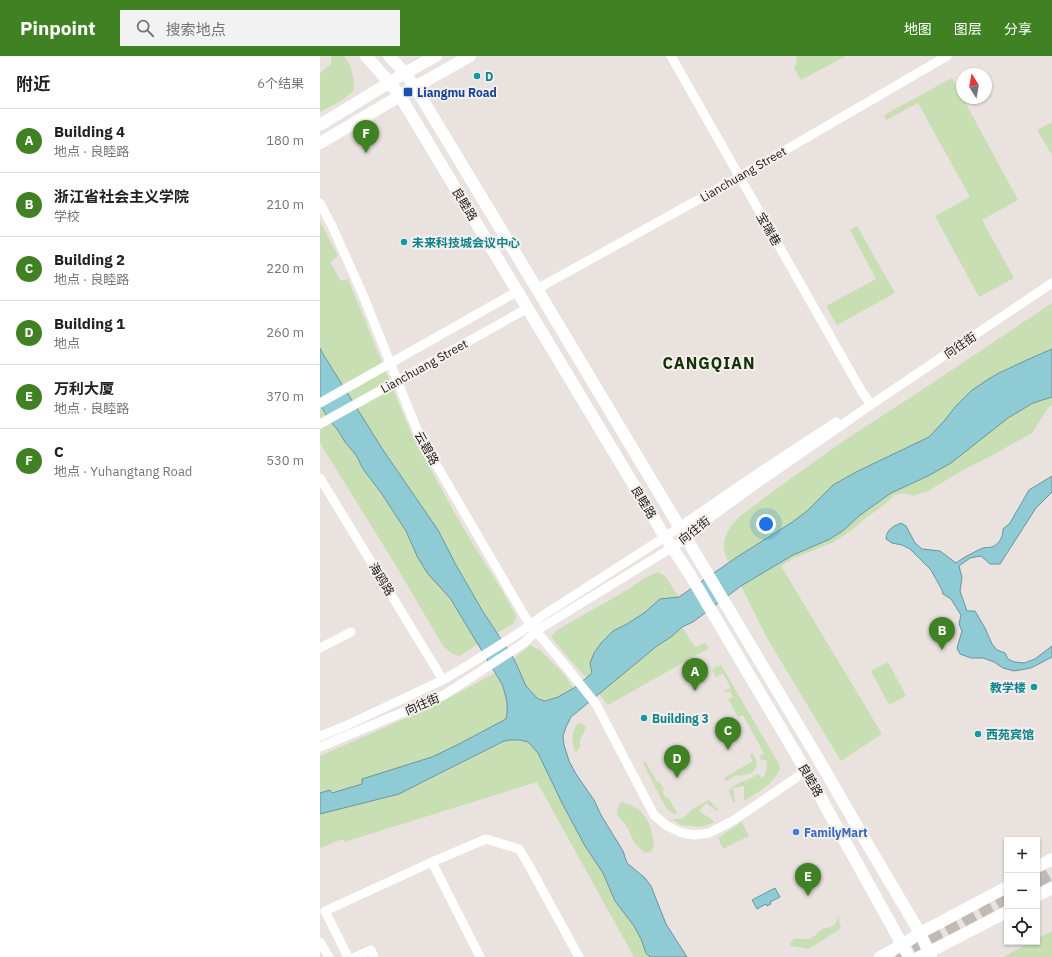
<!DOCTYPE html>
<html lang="zh">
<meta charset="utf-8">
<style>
body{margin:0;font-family:"IBM Plex Sans","Noto Sans SC",sans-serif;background:#f2f2f2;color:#202124}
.controls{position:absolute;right:12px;bottom:12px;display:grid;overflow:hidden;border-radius:0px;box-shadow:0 1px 3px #0004}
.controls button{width:36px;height:36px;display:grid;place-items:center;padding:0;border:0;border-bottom:1px solid #e0e0e0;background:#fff;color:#202124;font:20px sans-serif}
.compass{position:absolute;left:636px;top:12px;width:36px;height:36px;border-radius:50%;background:#fff;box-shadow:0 1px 3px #0004;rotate:349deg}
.you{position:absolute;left:446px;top:468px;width:14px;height:14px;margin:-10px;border:3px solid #fff;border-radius:50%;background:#1a73e8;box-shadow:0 0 0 6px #1a73e833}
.badge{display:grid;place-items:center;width:26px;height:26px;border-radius:50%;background:#3f8123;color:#fff;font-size:13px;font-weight:700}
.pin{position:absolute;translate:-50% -33px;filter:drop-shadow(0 1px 2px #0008)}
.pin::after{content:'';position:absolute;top:21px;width:14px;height:12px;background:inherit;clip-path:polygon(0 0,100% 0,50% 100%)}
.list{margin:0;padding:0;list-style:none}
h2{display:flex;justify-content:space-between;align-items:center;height:52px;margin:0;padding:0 16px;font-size:17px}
h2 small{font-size:13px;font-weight:400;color:#757577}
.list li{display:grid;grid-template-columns:26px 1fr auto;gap:12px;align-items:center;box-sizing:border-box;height:64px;padding:0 16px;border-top:1px solid #e0e0e0}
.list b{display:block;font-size:15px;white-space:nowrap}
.list p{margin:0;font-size:13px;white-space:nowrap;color:#757577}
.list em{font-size:13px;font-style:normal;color:#757577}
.icon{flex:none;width:22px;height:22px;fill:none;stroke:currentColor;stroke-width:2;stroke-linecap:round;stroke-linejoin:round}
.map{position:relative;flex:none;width:732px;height:901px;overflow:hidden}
header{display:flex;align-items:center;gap:24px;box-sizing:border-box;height:56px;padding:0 20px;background:#3f8123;color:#fff}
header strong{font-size:19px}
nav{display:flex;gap:22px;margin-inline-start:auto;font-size:14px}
.search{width:280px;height:36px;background:#f2f2f2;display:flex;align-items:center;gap:10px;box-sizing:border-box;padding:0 14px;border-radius:0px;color:#757577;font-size:15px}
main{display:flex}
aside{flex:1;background:#fff}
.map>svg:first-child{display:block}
.green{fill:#c8deb3}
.water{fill:#8ecbd4;stroke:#6b959b}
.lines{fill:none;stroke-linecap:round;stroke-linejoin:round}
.highway-tunnel{stroke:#c0bab7;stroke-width:13;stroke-dasharray:13 6;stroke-linecap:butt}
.minor{stroke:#fff;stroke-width:9}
.major{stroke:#fff;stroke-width:12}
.culture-dot{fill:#0f9aa8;stroke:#f6f0ec;stroke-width:1.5}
.transit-dot{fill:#1a4fb4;stroke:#f6f0ec;stroke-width:1.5}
.shop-dot{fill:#3f7fe0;stroke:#f6f0ec;stroke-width:1.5}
.labels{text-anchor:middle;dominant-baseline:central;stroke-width:4;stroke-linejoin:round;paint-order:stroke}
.culture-label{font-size:12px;font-weight:bold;fill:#0d838f;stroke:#f6f0ec;text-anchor:start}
.transit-label{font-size:12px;font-weight:bold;fill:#164399;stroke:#f6f0ec;text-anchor:start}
.street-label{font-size:12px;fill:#1a1817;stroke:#f6f0ec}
.shop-label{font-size:12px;font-weight:bold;fill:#366cbe;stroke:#f6f0ec;text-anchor:start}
.district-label{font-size:16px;font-weight:bold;letter-spacing:1px;fill:#133306;stroke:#f6f0ec}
</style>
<header>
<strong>Pinpoint</strong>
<div class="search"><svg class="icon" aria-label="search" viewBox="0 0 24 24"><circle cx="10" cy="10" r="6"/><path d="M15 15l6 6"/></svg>搜索地点</div>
<nav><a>地图</a><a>图层</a><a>分享</a></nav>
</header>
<main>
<aside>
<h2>附近<small>6个结果</small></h2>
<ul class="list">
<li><span class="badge">A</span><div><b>Building 4</b><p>地点 · 良睦路</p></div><em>180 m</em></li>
<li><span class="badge">B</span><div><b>浙江省社会主义学院</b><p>学校</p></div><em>210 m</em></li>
<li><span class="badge">C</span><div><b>Building 2</b><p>地点 · 良睦路</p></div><em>220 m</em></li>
<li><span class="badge">D</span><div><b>Building 1</b><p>地点</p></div><em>260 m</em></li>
<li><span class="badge">E</span><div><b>万利大厦</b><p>地点 · 良睦路</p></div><em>370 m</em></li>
<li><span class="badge">F</span><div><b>C</b><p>地点 · Yuhangtang Road</p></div><em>530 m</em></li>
</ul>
</aside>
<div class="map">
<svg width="732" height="901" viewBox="0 0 732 901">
<rect width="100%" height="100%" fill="#e9e2df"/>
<path class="green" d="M 11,0 L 24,0 C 31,9 35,22 34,34 L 21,45 L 0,56 L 0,17 L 11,8 Z
M 476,0 L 526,0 L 481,24 L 474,12 L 477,5 Z
M 632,22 L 698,144 L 662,164 L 694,222 L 659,241 L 615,160 L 650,141 L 598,47 L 566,64 L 564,59 Z
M 732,66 L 732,99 L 717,74 Z
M 0,165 L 18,200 L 10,206 L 21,225 L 28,223 L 91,377 L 134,456 L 156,493 L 183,536 L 196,560 C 197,569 183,573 177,577 L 136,509 L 118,474 L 63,394 L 3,298 L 0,292 Z
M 537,170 L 575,237 L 517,269 L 506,250 L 556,223 L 530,174 Z
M 732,247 L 732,293 L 679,317 L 667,324 L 651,335 L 636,350 L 624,365 L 609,381 L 536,416 L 513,429 L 487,455 L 471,467 L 417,501 L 409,507 C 407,502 404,497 404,492 C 403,479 412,468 420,460 L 477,418 L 525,384 L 605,332 Z
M 732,341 L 732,349 L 728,352 L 712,377 L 671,400 L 645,413 L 606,436 L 593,440 L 585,437 L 574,439 L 564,449 L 543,464 L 532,474 L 514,486 L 474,502 L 461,510 L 562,678 L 521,705 L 447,582 L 421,530 L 473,499 L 510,483 L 524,474 L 539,460 L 571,437 L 608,420 L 631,407 L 688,362 L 713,347 Z
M 0,349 L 10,365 L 17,373 L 25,386 L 36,399 L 43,413 L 62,438 L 86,475 L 98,502 L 108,518 L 130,542 L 158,588 L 139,600 L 133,598 L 123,590 L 75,508 L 0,387 Z
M 338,516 L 345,520 L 359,541 L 340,543 L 324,557 L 307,568 L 293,575 L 272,617 L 267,622 L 258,613 L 231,581 L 237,574 L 309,533 L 324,522 Z
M 362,571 L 375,591 L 385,587 L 389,592 L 288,649 L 279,638 C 294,626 309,612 325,600 C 337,590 350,581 362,571 Z
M 210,589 L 220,594 L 243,617 L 254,632 L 238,641 L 225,645 L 218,643 L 206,630 L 194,603 Z
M 568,606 L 586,640 L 569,649 L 551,615 Z
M 401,609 L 459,708 L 460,713 C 453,729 438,736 424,745 L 424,730 L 413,732 L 415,746 L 413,746 L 409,734 C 417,725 429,725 438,718 L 442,722 L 446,717 L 447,704 L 441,704 L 440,700 L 444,697 L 423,659 L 418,661 L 408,643 L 413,641 L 410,635 L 405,637 L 404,635 L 411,632 L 403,617 L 396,621 L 392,615 L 394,612 Z
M 175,617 C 184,631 191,646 186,663 L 137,689 L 112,701 L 42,723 L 42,728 L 11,737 L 9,734 L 0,737 L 0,700 C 59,674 119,649 175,617 Z
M 258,667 L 263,668 L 266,672 L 260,684 L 260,691 L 256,696 L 254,694 C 252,683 251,676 258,667 Z
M 189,684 L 200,684 L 208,686 L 218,697 L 242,747 L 265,790 L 283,817 L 295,845 L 314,870 L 321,883 L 326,897 L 330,901 L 314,901 L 217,726 L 24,786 L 24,784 L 20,784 L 0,792 L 0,758 L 79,738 L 129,714 L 170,692 Z
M 432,697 C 434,700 435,701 436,704 C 438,708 435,717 429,718 C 426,719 423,718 419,720 L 417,719 L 406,725 L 404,722 L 433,705 L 430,699 Z
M 325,705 L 338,727 L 340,726 L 344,734 L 342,735 L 346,742 L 348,741 L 357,757 L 356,758 L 350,756 L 346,752 L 324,709 L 324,706 Z
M 389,744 L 398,754 L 397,755 L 386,747 L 379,755 L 395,766 L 381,771 L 361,769 L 353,764 L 354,763 C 365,764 366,758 374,752 C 379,749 384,747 389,744 Z
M 301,746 L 310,749 L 320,754 L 329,767 L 334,787 L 332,795 L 325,797 L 315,788 L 306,769 L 298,760 L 297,753 Z
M 422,766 L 429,780 L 403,793 L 398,782 Z
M 518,860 L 521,872 L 489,893 C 483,891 477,892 471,890 L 470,887 L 474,883 C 479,882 485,884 490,883 C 494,881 497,877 500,875 C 509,868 515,875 518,860 Z
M 732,875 L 732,901 L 683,901 L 711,886 L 717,886 L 717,883 Z"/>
<path class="water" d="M 0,292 L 3,298 L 63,394 L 118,474 L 136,509 L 162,554 L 194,603 L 206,630 L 218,643 L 225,645 L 238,641 L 254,632 L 272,617 L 270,607 L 274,597 L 282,586 L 293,575 L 307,568 L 324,557 L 340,543 L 359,541 L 417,501 L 471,467 L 487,455 L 513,429 L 536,416 L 609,381 L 624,365 L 636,350 L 651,335 L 667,324 L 679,317 L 709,303 L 732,293 L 732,341 L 713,347 L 688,362 L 631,407 L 608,420 L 571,437 L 539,460 L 524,474 L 510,483 L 473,499 L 421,530 L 373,566 L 362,571 L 351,581 L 337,590 L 251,661 L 246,671 L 243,680 L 244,689 L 249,705 L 256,718 L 274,744 L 281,759 L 303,795 L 307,807 L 325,822 L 331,830 L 346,868 L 367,901 L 330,901 L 326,897 L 321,883 L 314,870 L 295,845 L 283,817 L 265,790 L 242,747 L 218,697 L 208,686 L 200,684 L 189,684 L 182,686 L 79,738 L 0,758 L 0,737 L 10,734 L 12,737 L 42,728 L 42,723 L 112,701 L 137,689 L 186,663 C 189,650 186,640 182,628 L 130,542 L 108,518 L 98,502 L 86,475 L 62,438 L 43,413 L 36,399 L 25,386 L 17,373 L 10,365 L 0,349 Z
M 732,420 L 732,436 L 716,452 L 680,508 L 670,508 L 661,500 L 650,502 L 639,510 L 642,522 L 640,535 L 647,555 L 655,555 L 665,572 L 672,588 L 677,594 L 685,597 L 688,603 L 694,606 L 704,607 L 715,603 L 732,590 L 732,601 L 711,612 L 694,615 L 683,612 L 674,606 L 663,602 L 651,602 L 640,598 L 637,592 L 642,575 L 639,568 L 641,559 L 631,543 L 623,538 L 622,534 L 611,514 L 590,493 L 582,489 L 572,487 L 566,483 C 567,473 572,471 581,467 L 586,470 L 595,487 L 602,493 L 620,495 L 636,507 C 644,501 654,496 663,492 C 666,491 669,492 672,491 C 680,488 683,480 683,473 L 690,467 L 709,434 Z
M 455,832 L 460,841 L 450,846 L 451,848 L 447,850 L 446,848 L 437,853 L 432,844 Z"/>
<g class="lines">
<path class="highway-tunnel" d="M 717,825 L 732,817
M 576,901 L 687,841"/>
<path class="minor" d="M 351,0 L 542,336 L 548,344
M 0,147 L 12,170 L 43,239 L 99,379 L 204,559 L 210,568 L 248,613 L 276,648 L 334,759 L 347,770 L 362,777 L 374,779 L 389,777 L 399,772 L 414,764 L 486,715
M 217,233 L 419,121 L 627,0
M 0,347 L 198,235
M 0,368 L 208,252
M 0,422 L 123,624
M 0,592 L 31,576
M 0,680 L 25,670 L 123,624 L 148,609 L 199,577 L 222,560 L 345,481 L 431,422 L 516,366
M 0,691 L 124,639 L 204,587 L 216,575 L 366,483 L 388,463 L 438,427 L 552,348 L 732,227
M 112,806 L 166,783 L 199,793 L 207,806 L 259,901
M 0,886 L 9,901
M 28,901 L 5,855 L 112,806 L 160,901
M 35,901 L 51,894 L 54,901"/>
<path class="major" d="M 46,0 L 70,27 L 80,40 L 345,481 L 369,517 L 486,715 L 589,901
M 69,0 L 85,17 L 95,31 L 217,233 L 496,699 L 545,784 L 600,877 L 611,901
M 0,69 L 85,17 L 116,0
M 0,87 L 95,31 L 150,0
M 717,811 L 732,803
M 717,840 L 732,832
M 560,901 L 582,889 L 600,877 L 687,831
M 599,901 L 687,856"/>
</g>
<g class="culture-dot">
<circle cx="157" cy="20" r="4"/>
<circle cx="84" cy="186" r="4"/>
<circle cx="714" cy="631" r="4"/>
<circle cx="324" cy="662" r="4"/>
<circle cx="658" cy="678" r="4"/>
</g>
<rect class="transit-dot" x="83" y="31" width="10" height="10" rx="2"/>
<circle class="shop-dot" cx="476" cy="776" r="4"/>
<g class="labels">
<g class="culture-label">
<text x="165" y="20">D</text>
<text x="92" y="186">未来科技城会议中心</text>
<text x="706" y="631" text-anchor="end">教学楼</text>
<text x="332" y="662">Building 3</text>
<text x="666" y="678">西苑宾馆</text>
</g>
<g class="transit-label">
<text x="97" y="36">Liangmu Road</text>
</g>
<g class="street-label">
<text transform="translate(423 118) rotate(-30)">Lianchuang Street</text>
<text transform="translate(145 148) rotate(59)">良睦路</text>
<text transform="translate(449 173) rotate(60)">宝瑞巷</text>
<text transform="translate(640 289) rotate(-34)">向往街</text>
<text transform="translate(104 310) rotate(-29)">Lianchuang Street</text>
<text transform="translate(107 392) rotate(61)">云碧路</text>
<text transform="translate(324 446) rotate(59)">良睦路</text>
<text transform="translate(374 474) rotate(-38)">向往街</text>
<text transform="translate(62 523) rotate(59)">海鸥路</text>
<text transform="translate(102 648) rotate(-23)">向往街</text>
<text transform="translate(491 724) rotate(60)">良睦路</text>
</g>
<g class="shop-label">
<text x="484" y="776">FamilyMart</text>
</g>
<g class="district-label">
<text x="389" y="307">CANGQIAN</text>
</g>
</g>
</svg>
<div class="controls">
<button>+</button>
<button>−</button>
<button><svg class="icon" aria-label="locate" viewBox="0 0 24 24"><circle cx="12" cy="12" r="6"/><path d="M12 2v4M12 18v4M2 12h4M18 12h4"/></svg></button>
</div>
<svg class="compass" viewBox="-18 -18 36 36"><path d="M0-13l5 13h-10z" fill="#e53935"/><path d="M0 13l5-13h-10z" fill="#757577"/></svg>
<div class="you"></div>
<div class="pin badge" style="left:375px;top:635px">A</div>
<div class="pin badge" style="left:622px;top:594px">B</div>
<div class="pin badge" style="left:408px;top:694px">C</div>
<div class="pin badge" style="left:357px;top:722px">D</div>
<div class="pin badge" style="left:488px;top:840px">E</div>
<div class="pin badge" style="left:46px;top:97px">F</div>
</div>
</main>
